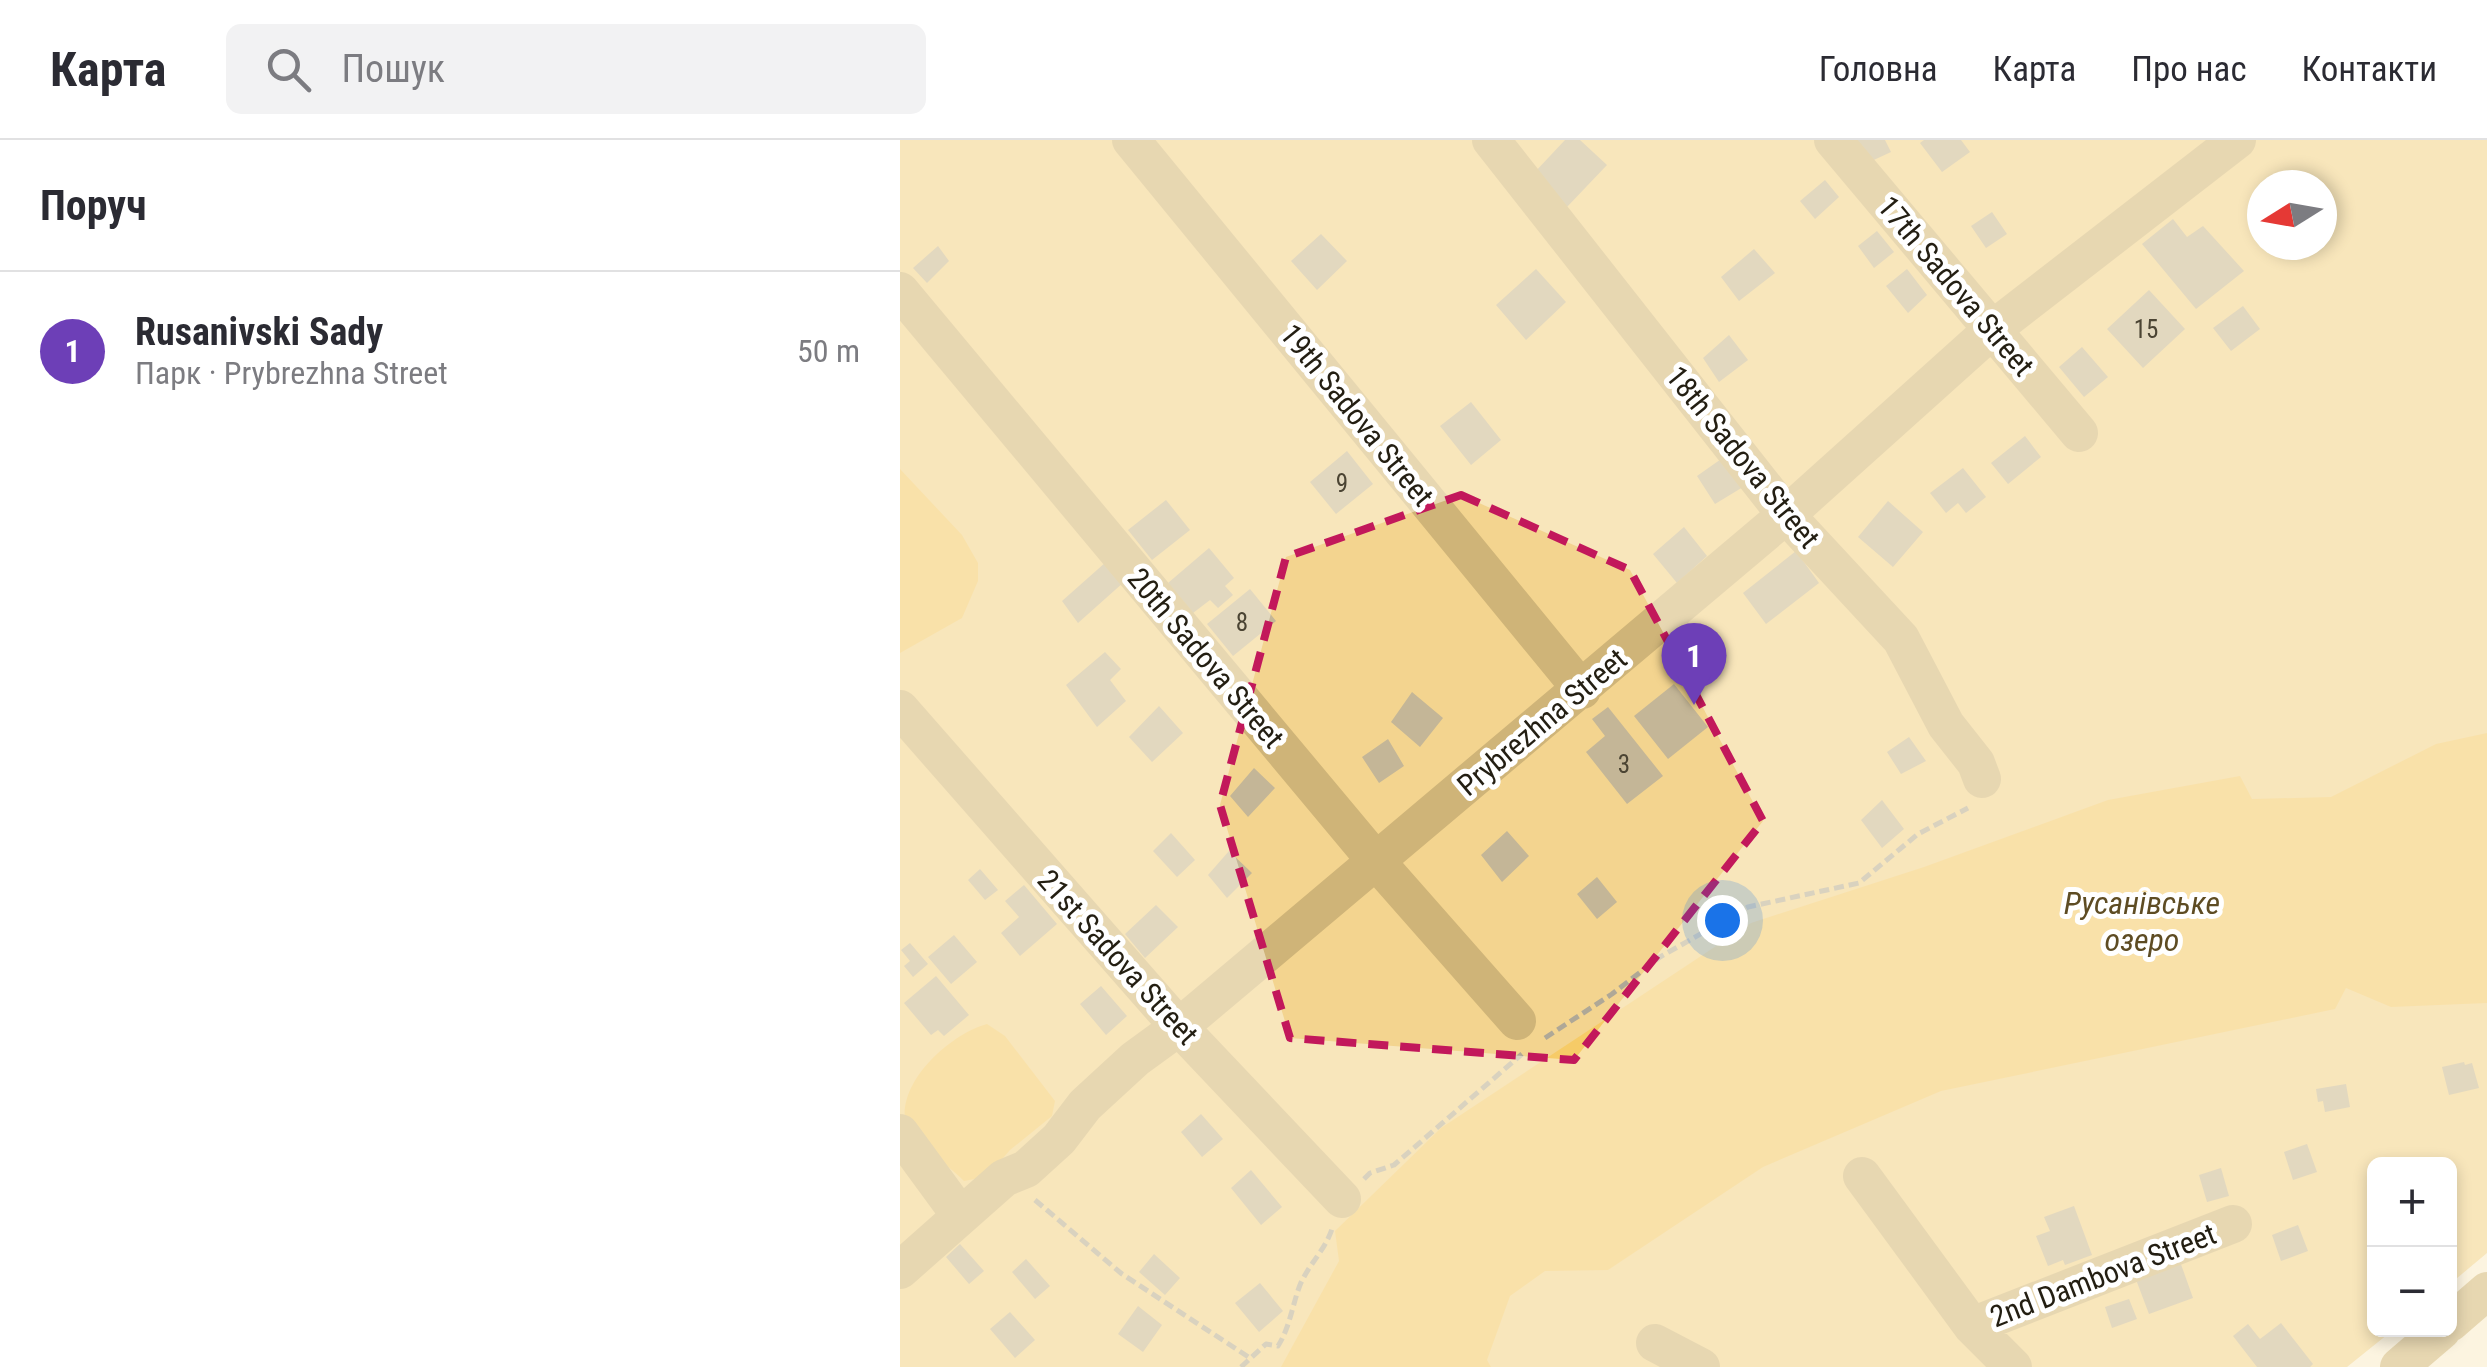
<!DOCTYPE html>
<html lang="uk">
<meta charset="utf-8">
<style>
body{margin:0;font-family:"Roboto Condensed",sans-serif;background:#f2f2f3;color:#2b2b33}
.controls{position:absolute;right:30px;bottom:30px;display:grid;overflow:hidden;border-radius:15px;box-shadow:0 5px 15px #0003}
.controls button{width:90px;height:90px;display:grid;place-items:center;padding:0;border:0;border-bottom:2px solid #e1e1e2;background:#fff;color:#2b2b33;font:50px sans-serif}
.compass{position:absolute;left:1347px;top:30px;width:90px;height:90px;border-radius:50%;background:#fff;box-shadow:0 5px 15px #0003;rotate:259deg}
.you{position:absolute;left:822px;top:780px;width:35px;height:35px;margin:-25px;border:8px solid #fff;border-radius:50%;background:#1a73e8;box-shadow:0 0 0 15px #1a73e833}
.badge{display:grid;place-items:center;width:65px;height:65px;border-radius:50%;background:#6d3fb7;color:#fff;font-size:32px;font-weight:700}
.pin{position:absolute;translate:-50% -82px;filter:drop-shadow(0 2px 5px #0008)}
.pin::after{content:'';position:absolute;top:52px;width:35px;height:30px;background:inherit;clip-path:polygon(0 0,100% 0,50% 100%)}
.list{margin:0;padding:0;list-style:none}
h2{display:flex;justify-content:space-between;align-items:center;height:130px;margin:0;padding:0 40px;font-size:42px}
h2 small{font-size:32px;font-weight:400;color:#7c7c81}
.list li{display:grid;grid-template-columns:65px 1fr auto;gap:30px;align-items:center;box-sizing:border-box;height:160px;padding:0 40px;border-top:2px solid #e1e1e2}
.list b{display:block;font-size:38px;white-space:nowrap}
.list p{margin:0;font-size:32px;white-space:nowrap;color:#7c7c81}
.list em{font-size:32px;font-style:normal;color:#7c7c81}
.icon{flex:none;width:55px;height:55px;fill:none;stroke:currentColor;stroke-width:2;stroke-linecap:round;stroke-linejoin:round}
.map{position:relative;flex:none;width:1587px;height:1227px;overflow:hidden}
header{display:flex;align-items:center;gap:60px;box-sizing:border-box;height:140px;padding:0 50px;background:#fff;border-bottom:2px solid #e1e1e2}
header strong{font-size:48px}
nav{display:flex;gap:55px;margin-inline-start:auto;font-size:35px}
.search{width:700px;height:90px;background:#f2f2f3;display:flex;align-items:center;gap:25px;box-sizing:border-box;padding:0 35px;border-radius:15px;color:#7c7c81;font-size:38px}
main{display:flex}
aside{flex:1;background:#fff}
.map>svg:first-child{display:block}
.green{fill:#f3d48f;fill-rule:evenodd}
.water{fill:#f6cb67}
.building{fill:#c4b697}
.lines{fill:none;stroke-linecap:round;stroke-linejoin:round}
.path{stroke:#afa897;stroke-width:5;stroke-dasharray:10 5;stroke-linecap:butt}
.minor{stroke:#cfb478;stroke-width:38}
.marked{fill:none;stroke:#c2185b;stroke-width:8;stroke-dasharray:20 12;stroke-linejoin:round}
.labels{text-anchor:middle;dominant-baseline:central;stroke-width:10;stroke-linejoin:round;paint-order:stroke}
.number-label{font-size:25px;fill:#4b4433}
.street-label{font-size:30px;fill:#231e12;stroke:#fff}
.water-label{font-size:32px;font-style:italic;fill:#5e4c23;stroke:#fff}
</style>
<header>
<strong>Карта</strong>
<div class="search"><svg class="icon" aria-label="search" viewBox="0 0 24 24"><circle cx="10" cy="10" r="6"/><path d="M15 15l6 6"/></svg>Пошук</div>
<nav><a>Головна</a><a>Карта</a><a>Про нас</a><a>Контакти</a></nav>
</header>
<main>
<aside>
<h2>Поруч<small></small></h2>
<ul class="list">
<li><span class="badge">1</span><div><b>Rusanivski Sady</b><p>Парк · Prybrezhna Street</p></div><em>50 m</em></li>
</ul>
</aside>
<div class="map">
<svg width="1587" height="1227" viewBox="0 0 1587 1227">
<rect width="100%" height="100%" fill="#fcf4e0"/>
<path class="green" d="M 0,0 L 1587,0 L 1587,1113 L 1550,1144 L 1550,1024 L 1474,1024 L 1474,1190 L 1493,1190 L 1447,1227 L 0,1227 ZM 1362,45 L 1422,45 L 1422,105 L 1362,105 Z"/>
<path class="water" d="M 0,329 L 62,395 L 78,423 L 78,441 L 62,478 L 0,513 Z
M 1587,593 L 1587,863 L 1491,867 L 1446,848 L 1435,869 L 1041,951 L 863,1027 L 708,1130 L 645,1131 L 610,1156 L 587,1220 L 591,1227 L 381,1227 L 439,1121 L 435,1091 L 541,988 L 851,783 L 1024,727 L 1208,660 L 1340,636 L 1352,659 L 1431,657 L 1536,604 Z
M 87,884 L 105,896 L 155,961 L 152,976 L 110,1010 L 96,1026 L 80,1038 L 64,1041 C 44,1021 18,1008 5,980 C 0,938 53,893 87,884 Z"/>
<path class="building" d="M 665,0 L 680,0 L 707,25 L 666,68 L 634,33 Z
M 950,0 L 985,0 L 991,12 L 963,25 Z
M 1024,0 L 1061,0 L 1070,12 L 1042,32 L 1020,3 Z
M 925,40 L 939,57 L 915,79 L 900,61 Z
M 1092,72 L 1107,94 L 1086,108 L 1071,86 Z
M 1273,79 L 1287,97 L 1303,86 L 1344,131 L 1296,169 L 1242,104 Z
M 977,91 L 994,112 L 974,128 L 958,106 Z
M 421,94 L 447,121 L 417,150 L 391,121 Z
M 38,106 L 49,121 L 27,143 L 13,128 Z
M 854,109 L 875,133 L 839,161 L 821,137 Z
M 636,129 L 666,162 L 626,200 L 596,165 Z
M 1007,129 L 1027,155 L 1008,173 L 986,146 Z
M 1249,150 L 1285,189 L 1243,228 L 1207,189 Z
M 1343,166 L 1360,189 L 1331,211 L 1313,188 Z
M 829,195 L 848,220 L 819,242 L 803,218 Z
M 1182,207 L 1208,237 L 1184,257 L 1159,227 Z
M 571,262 L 601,300 L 571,325 L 540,286 Z
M 1125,296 L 1141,317 L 1108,344 L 1091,323 Z
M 447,311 L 473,344 L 436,374 L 410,342 Z
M 824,317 L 843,347 L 815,364 L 797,336 Z
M 1063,328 L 1086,357 L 1066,373 L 1058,363 L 1046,373 L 1030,353 Z
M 266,360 L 290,390 L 252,420 L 228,390 Z
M 988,361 L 1023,392 L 993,427 L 958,397 Z
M 784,387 L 807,416 L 777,443 L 753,414 Z
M 309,408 L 334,438 L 325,446 L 333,455 L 318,468 L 310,460 L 293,473 L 268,443 Z
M 896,411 L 919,443 L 866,484 L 843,453 Z
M 206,422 L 224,442 L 178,483 L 162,461 Z
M 350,449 L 376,481 L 333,516 L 307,484 Z
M 205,512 L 221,529 L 210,540 L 226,561 L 197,587 L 166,545 Z
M 774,544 L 808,587 L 768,619 L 734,576 Z
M 512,552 L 543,578 L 520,607 L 491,582 Z
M 259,566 L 283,593 L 252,622 L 229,597 Z
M 708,567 L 763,636 L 727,664 L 686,612 L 705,596 L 692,579 Z
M 1009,597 L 1026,621 L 1001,634 L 987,612 Z
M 488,599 L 504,626 L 479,643 L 462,617 Z
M 354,628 L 375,648 L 348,677 L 330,656 Z
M 982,660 L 1004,689 L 982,708 L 961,680 Z
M 607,691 L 629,716 L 602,742 L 581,715 Z
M 271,693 L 295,720 L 277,737 L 253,711 Z
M 329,711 L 352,733 L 327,758 L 308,735 Z
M 80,729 L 98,750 L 85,760 L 68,740 Z
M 697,737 L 717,762 L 697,779 L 677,754 Z
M 124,745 L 157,784 L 120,816 L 101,793 L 119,777 L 105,761 Z
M 256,765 L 278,787 L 245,818 L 225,794 Z
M 54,795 L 77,822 L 51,844 L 28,817 Z
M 10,803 L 28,824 L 13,837 L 4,826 L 10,821 L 1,810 Z
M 36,836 L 69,875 L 44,896 L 38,890 L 31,895 L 4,863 Z
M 201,846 L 227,876 L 206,895 L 180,864 Z
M 1564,922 L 1565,925 L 1572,923 L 1579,948 L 1549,955 L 1542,927 Z
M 1446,944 L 1450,967 L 1425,972 L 1423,961 L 1418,962 L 1416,949 Z
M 301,974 L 323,999 L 302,1017 L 281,992 Z
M 1407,1004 L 1417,1032 L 1393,1040 L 1384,1012 Z
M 1321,1028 L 1329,1056 L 1307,1062 L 1299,1035 Z
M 351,1030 L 382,1067 L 361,1085 L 331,1048 Z
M 1174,1066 L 1192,1115 L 1165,1125 L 1163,1120 L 1148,1126 L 1136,1096 L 1150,1091 L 1144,1077 Z
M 1398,1085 L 1408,1111 L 1381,1121 L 1372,1095 Z
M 60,1104 L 84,1131 L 69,1144 L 46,1117 Z
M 1277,1113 L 1293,1158 L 1249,1174 L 1232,1129 Z
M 254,1114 L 280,1138 L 265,1155 L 239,1132 Z
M 126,1119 L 150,1146 L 135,1159 L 112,1132 Z
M 360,1143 L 383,1171 L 359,1192 L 335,1163 Z
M 1229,1159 L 1237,1179 L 1212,1188 L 1205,1167 Z
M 238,1166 L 262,1185 L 243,1212 L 218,1194 Z
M 110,1172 L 135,1200 L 115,1218 L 90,1189 Z
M 1381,1183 L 1413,1224 L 1410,1227 L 1357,1227 L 1333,1196 L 1348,1184 L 1360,1199 Z"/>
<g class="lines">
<path class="path" d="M 645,898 L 712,854 L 760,817 L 848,767 L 959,743 L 1018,694 L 1068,668
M 464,1039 L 470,1033 L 494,1025 L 622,914
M 135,1060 L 222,1134 L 350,1218
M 341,1227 L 366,1204 L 378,1206 C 390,1187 392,1166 400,1145 C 409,1124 425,1110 432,1089"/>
<path class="minor" d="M 231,0 L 682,550
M 591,0 L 886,375 L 1001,499 L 1046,585 L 1076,623 L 1082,639
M 933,0 L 1179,293
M 0,151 L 476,721 L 617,881
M 0,569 L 279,887 L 442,1059
M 0,993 L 60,1075
M 962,1036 L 1072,1186 L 1113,1227
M 0,1130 L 104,1038 L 126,1029 L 159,999 L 185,965 L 235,919 L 279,887 L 886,375 L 1093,189 L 1337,0
M 1550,1183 L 1587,1151
M 1072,1186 L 1333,1084
M 755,1203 L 801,1227
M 1499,1227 L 1542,1190"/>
</g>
<path d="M0 0H1587V1227H0ZM 561,355 L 730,430 L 863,681 L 674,920 L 390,898 L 320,665 L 386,417 Z" fill="#fcf4e0" fill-opacity=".55" fill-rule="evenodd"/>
<path class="marked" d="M 561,355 L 730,430 L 863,681 L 674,920 L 390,898 L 320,665 L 386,417 Z"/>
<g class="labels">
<g class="number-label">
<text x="1246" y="189">15</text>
<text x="442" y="343">9</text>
<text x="342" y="482">8</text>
<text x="724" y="624">3</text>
</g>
<g class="street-label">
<text transform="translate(1056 146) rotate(50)">17th Sadova Street</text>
<text transform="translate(457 275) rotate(51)">19th Sadova Street</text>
<text transform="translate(843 317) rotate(51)">18th Sadova Street</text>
<text transform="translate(306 518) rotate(50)">20th Sadova Street</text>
<text transform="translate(642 582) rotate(-40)">Prybrezhna Street</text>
<text transform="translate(218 817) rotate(48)">21st Sadova Street</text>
<text transform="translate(1203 1135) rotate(-21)">2nd Dambova Street</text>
</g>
<g class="water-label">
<text x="1242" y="763">Русанівське<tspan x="1242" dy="37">озеро</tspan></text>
</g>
</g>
</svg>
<div class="controls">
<button>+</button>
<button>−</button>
</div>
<svg class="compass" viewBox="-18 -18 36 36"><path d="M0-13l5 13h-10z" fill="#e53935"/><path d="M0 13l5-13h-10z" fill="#7c7c81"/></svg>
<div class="you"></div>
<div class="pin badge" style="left:794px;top:565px">1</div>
</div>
</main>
